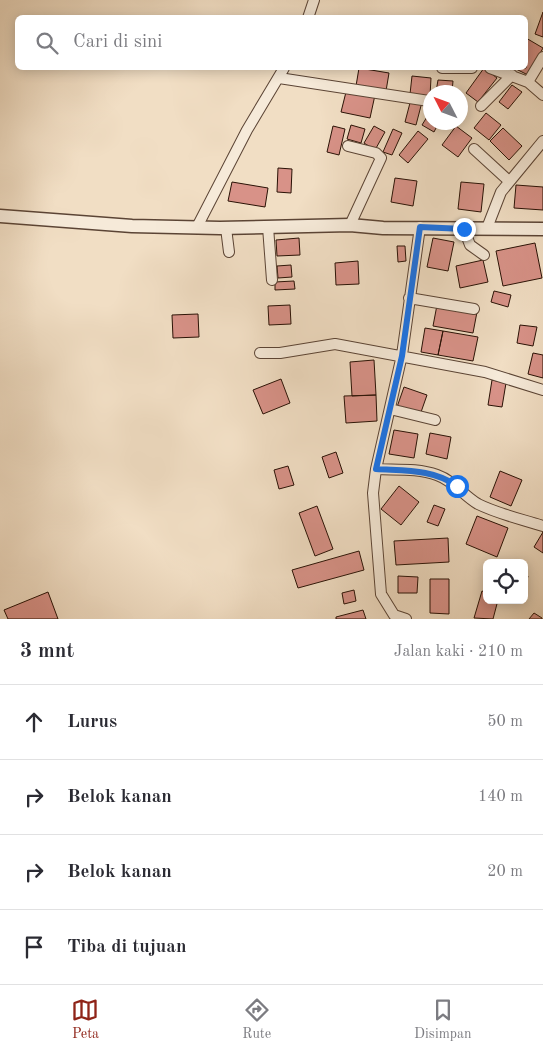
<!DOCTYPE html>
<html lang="id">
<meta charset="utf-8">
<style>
body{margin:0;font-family:"Old Standard TT",serif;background:#f7f7f7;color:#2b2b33}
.controls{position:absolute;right:15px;bottom:15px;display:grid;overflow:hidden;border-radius:8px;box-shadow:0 2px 12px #0003}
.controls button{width:45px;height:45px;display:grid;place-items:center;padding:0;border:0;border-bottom:1px solid #e1e1e2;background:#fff;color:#2b2b33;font:25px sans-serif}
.compass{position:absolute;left:423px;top:85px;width:45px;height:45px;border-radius:50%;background:#fff;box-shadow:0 2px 12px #0003;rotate:312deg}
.stop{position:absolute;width:15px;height:15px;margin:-11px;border:4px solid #1a73e8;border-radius:50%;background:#fff}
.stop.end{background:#1a73e8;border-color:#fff;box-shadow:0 1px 5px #0008}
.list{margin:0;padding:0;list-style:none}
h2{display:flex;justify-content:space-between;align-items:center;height:65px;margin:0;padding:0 20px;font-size:21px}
h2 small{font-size:16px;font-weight:400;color:#7c7c81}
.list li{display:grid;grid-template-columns:32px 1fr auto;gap:15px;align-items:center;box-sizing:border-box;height:75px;padding:0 20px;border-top:1px solid #e1e1e2}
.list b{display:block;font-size:19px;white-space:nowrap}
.list em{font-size:16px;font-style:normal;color:#7c7c81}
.icon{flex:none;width:28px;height:28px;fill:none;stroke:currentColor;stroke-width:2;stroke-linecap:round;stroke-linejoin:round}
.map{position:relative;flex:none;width:543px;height:619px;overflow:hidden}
.search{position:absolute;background:#fff;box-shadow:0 2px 12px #0003;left:15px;right:15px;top:15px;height:55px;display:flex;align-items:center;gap:12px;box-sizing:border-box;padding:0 18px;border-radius:8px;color:#7c7c81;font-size:19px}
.sheet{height:365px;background:#fff}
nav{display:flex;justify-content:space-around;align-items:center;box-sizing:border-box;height:70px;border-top:1px solid #e1e1e2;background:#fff;font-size:14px;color:#7c7c81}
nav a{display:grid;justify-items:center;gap:2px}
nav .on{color:#8f2418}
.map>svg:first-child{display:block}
.building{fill:#d89288;stroke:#291105}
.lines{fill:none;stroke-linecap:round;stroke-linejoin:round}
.minor-casing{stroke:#5b4435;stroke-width:12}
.tertiary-casing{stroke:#5b4435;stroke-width:15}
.minor{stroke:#f6ead9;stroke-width:10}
.tertiary{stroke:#f6ead9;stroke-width:12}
.route{stroke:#1a73e8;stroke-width:6}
</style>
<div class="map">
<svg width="543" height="619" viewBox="0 0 543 619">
<rect width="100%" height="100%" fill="#f1dec4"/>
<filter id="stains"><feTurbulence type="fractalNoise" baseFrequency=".004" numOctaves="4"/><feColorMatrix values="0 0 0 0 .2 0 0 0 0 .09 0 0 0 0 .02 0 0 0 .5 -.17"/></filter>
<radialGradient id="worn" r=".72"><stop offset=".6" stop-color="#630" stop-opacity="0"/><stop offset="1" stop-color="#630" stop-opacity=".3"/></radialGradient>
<path class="building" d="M 543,12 L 543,37 L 535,34 Z
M 526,38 L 543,48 L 528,75 L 514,68 L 526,68 Z
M 359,68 L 389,73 L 386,91 L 356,86 Z
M 484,68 L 497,78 L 478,102 L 466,93 Z
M 412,76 L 431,78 L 430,96 L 410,94 Z
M 438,80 L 453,81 L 452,92 L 436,92 Z
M 512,85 L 522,92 L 508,109 L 499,102 Z
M 347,88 L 375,95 L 370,118 L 341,112 Z
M 411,99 L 422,102 L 416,125 L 405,122 Z
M 430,112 L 430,122 L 439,122 L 434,132 L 422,125 Z
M 486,113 L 501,125 L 489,140 L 474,128 Z
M 351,125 L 365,129 L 361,143 L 347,139 Z
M 333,126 L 345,129 L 339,155 L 327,152 Z
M 374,126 L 385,132 L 375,150 L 364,143 Z
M 456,126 L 472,138 L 458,157 L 442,145 Z
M 503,128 L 522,146 L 509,160 L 490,141 Z
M 393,129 L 402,133 L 392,155 L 383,152 Z
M 418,131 L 428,139 L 408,163 L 399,155 Z
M 278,168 L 292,169 L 291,193 L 277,192 Z
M 395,178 L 417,181 L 413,206 L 391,202 Z
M 232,182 L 268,188 L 265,207 L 228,201 Z
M 461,182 L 484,184 L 481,212 L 458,209 Z
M 516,185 L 543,187 L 543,210 L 514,208 Z
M 299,238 L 300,255 L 277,256 L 276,240 Z
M 433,238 L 454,242 L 448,271 L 427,267 Z
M 535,243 L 542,278 L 503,286 L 496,251 Z
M 397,246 L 405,246 L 406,261 L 398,262 Z
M 483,260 L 488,282 L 460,288 L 456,266 Z
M 358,261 L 359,284 L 336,285 L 335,263 Z
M 291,265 L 292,277 L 278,278 L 277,266 Z
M 294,281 L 295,289 L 275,290 L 275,282 Z
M 494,291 L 511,295 L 508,307 L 491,302 Z
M 290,305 L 291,324 L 269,325 L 268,306 Z
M 437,305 L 477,312 L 473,333 L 433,326 Z
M 198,314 L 199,337 L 173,338 L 172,315 Z
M 520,325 L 537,327 L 533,346 L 517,343 Z
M 425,328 L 443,331 L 438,355 L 421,352 Z
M 443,331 L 478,337 L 473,361 L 438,355 Z
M 533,353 L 543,355 L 543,378 L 528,374 Z
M 374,360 L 376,395 L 352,396 L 350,362 Z
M 281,379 L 290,403 L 263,414 L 253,390 Z
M 492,380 L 506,383 L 502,407 L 488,405 Z
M 404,387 L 427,395 L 420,415 L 397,407 Z
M 376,395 L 377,421 L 346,423 L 344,396 Z
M 394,430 L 418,434 L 414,458 L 389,454 Z
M 430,433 L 451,437 L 447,459 L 426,454 Z
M 336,452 L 343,473 L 329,478 L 322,457 Z
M 288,466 L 294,485 L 279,489 L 274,470 Z
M 500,471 L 522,480 L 511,506 L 490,497 Z
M 399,486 L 419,502 L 401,525 L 381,509 Z
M 434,505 L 445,509 L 438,526 L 427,522 Z
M 317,506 L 333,549 L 315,556 L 299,513 Z
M 477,516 L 508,528 L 497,557 L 466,544 Z
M 543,532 L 543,553 L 534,547 Z
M 448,538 L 449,562 L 396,565 L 394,541 Z
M 359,551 L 364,570 L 298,588 L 292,570 Z
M 524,575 L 528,576 L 524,592 Z
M 398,576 L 418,577 L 417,593 L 398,593 Z
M 430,579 L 449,579 L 449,614 L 430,613 Z
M 354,590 L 356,601 L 344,604 L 342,593 Z
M 482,591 L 487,593 L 487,600 L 498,600 L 493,619 L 474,618 Z
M 48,592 L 58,619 L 8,619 L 4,610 Z
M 363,610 L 366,619 L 336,619 L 336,617 Z
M 534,613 L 542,618 L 542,619 L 529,619 Z"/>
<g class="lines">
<defs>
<path id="minor" d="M 308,18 L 314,0
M 442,68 L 472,68
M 490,68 L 528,82 L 543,95
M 279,78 L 429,101
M 528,82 L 543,57
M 481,106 L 512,75
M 348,146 L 376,153 L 381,158 L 350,225
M 474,149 L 509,181
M 197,227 L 247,130 L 284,68
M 268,227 L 272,280
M 226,228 L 229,252
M 487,228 L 501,192 L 543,141
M 464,229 L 470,245 L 484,255
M 409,298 L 474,309
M 260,353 L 280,353 L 335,344 L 485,372 L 543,390
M 390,409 L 435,420
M 376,469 C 396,470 418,468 437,475 C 454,481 463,495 478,504 C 498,514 521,519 543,526
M 406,619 L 394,615 L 381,594 L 373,493 L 376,469 L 402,355 L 420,227"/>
<path id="tertiary" d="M 0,216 L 132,226 L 220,228 L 350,225 L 383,228 L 543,229"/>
</defs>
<use href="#minor" class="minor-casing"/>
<use href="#tertiary" class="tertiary-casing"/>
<use href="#minor" class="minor"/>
<use href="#tertiary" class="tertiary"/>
</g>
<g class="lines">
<path class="route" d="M 457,486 C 433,469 405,471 376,469 L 402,356 L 420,227 L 464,229"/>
</g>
<rect width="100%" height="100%" filter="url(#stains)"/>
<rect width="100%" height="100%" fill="url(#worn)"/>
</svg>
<div class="controls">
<button><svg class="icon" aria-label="locate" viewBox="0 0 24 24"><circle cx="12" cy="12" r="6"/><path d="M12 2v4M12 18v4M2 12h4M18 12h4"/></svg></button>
</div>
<svg class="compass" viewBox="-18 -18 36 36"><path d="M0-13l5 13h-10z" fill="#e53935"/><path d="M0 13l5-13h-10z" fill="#7c7c81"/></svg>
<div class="stop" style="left:457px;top:486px"></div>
<div class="stop end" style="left:464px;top:229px"></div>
<div class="search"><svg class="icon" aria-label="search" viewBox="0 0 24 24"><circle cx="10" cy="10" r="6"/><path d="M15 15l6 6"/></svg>Cari di sini</div>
</div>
<section class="sheet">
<h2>3 mnt<small>Jalan kaki · 210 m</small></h2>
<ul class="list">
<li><svg class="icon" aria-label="ahead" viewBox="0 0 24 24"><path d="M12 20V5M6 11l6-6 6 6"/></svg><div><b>Lurus</b></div><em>50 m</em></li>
<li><svg class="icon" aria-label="right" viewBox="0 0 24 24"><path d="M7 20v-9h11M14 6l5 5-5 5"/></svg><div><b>Belok kanan</b></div><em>140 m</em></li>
<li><svg class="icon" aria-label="right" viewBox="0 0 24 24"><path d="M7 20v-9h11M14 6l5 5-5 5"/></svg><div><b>Belok kanan</b></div><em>20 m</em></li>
<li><svg class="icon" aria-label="arrive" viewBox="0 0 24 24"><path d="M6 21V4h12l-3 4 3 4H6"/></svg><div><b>Tiba di tujuan</b></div></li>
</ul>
</section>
<nav>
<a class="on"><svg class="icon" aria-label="map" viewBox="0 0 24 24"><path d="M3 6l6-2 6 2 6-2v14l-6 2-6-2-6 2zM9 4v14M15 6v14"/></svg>Peta</a>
<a><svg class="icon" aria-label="directions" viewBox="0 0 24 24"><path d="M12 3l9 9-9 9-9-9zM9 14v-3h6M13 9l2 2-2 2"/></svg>Rute</a>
<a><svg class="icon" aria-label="saved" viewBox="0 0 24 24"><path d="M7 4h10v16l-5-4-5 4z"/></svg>Disimpan</a>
</nav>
